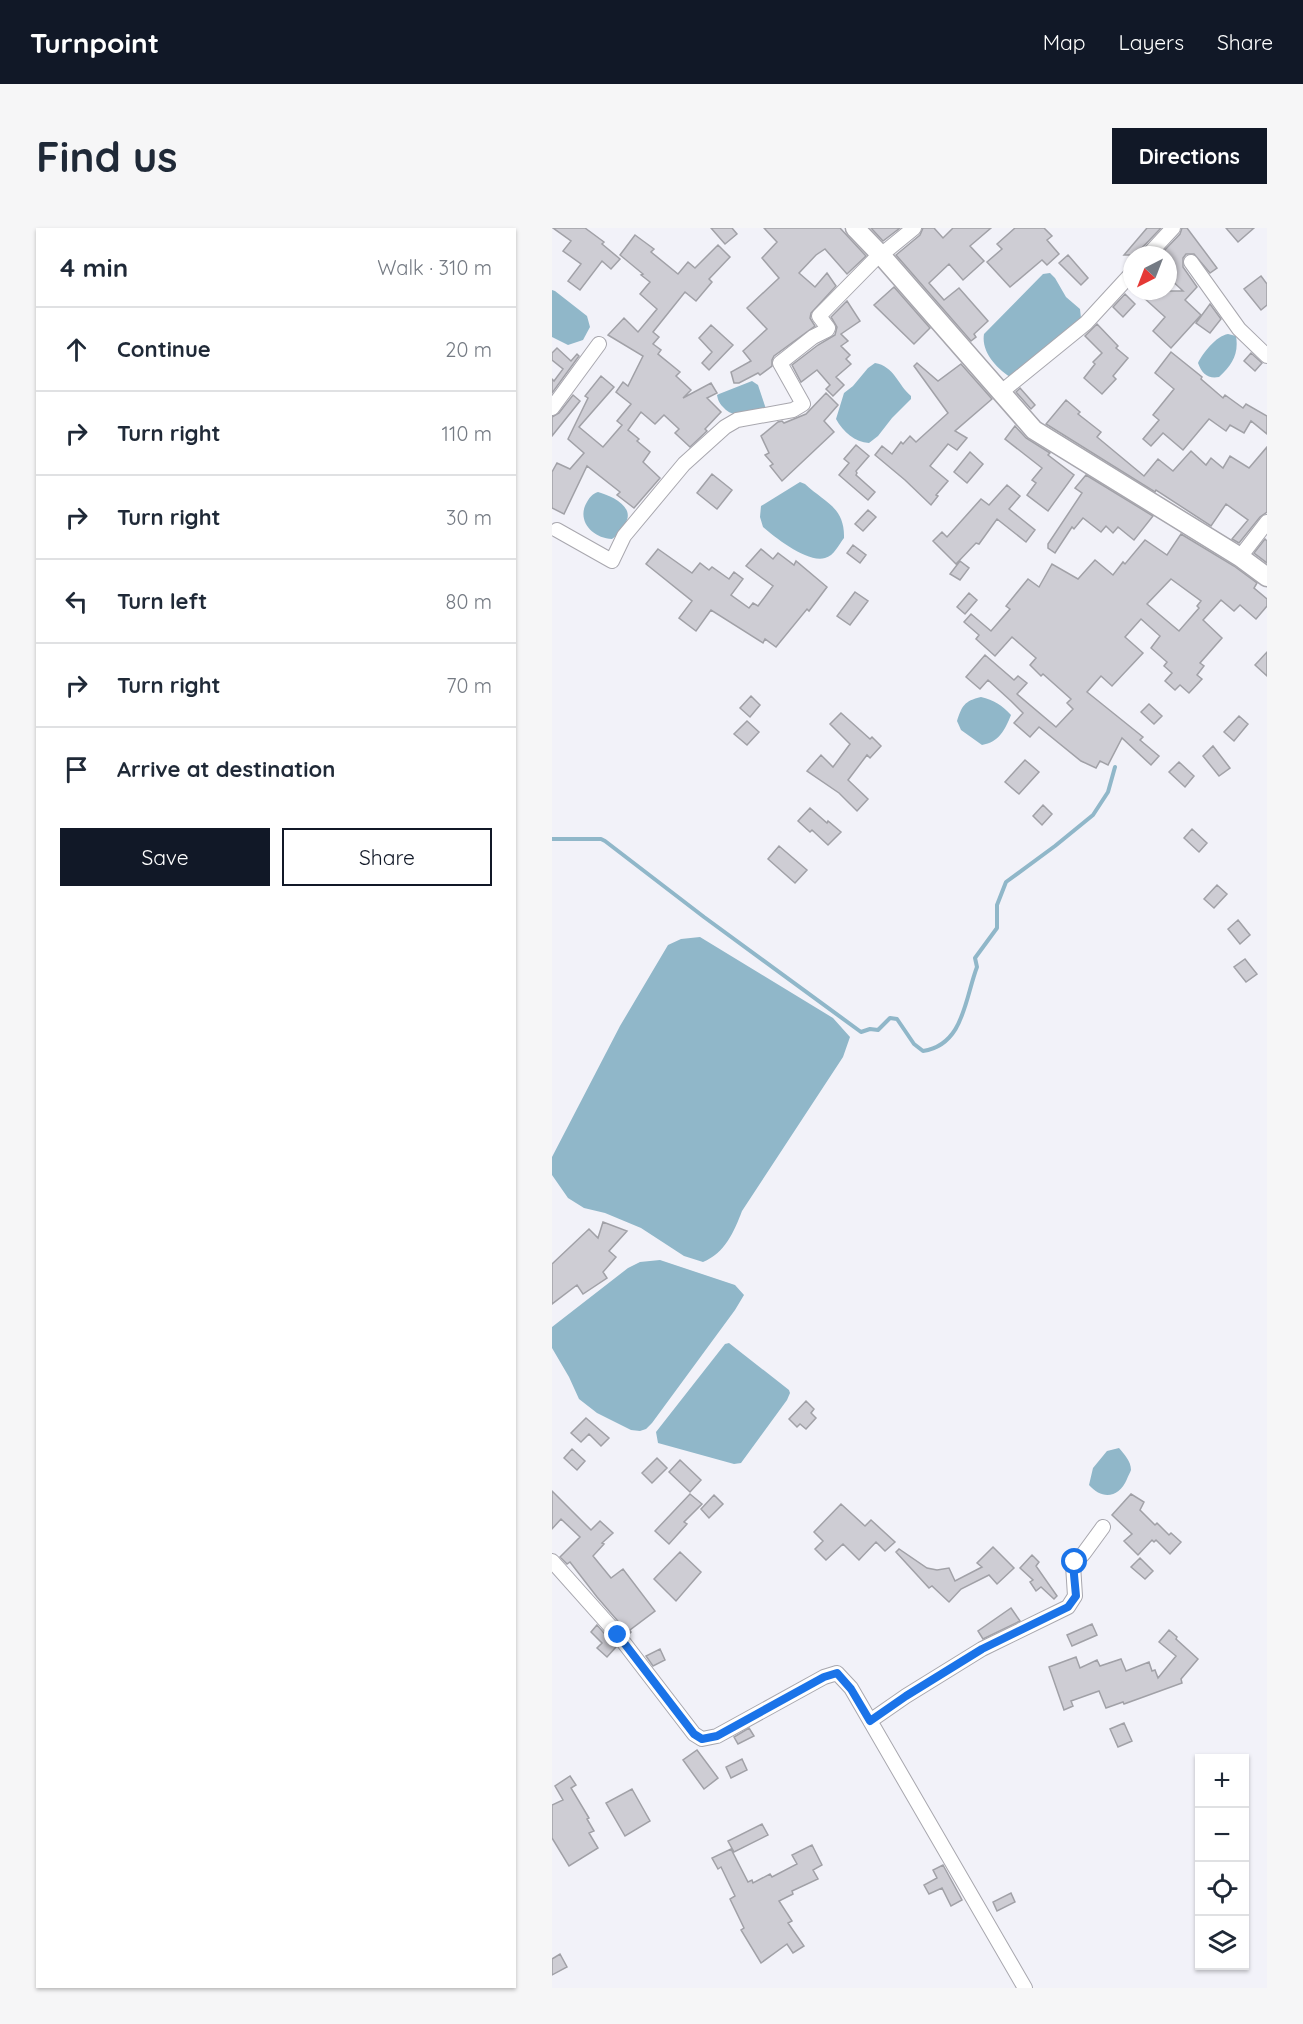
<!DOCTYPE html>
<meta charset="utf-8">
<style>
body{margin:0;font-family:Quicksand,sans-serif;background:#f6f6f7;color:#1f2937}
.controls{position:absolute;right:18px;bottom:18px;display:grid;overflow:hidden;border-radius:0px;box-shadow:0 2px 4px #0004}
.controls button{width:54px;height:54px;display:grid;place-items:center;padding:0;border:0;border-bottom:2px solid #e0e1e3;background:#fff;color:#1f2937;font:30px sans-serif}
.compass{position:absolute;left:571px;top:18px;width:54px;height:54px;border-radius:50%;background:#fff;box-shadow:0 2px 4px #0004;rotate:222deg}
.stop{position:absolute;width:18px;height:18px;margin:-14px;border:4px solid #1a73e8;border-radius:50%;background:#fff}
.stop.end{background:#1a73e8;border-color:#fff;box-shadow:0 2px 6px #0008}
.list{margin:0;padding:0;list-style:none}
h2{display:flex;justify-content:space-between;align-items:center;height:78px;margin:0;padding:0 24px;font-size:26px}
h2 small{font-size:20px;font-weight:400;color:#747a83}
.list li{display:grid;grid-template-columns:39px 1fr auto;gap:18px;align-items:center;box-sizing:border-box;height:84px;padding:0 24px;border-top:2px solid #e0e1e3}
.list b{display:block;font-size:22px;white-space:nowrap}
.list em{font-size:20px;font-style:normal;color:#747a83}
.actions{display:flex;gap:12px;padding:18px 24px}
.actions a{flex:1;padding:14px 0;border:2px solid #111827;border-radius:0px;text-align:center;font-size:21px;color:#111827}
.actions .main{background:#111827;color:#fff}
.icon{flex:none;width:33px;height:33px;fill:none;stroke:currentColor;stroke-width:2;stroke-linecap:round;stroke-linejoin:round}
.map{position:relative;flex:none;width:715px;height:1760px;overflow:hidden;border-radius:0px}
header{display:flex;align-items:center;gap:36px;box-sizing:border-box;height:84px;padding:0 30px;background:#111827;color:#fff}
header strong{font-size:28px}
nav{display:flex;gap:33px;margin-inline-start:auto;font-size:21px}
.intro{display:flex;align-items:center;justify-content:space-between;box-sizing:border-box;height:144px;padding:0 36px}
h1{margin:0;font-size:42px}
.button{padding:15px 27px;border-radius:0px;background:#111827;color:#fff;font-size:21px;font-weight:700}
main{display:flex;gap:36px;padding:0 36px}
aside{flex:1;background:#fff;border-radius:0px;box-shadow:0 2px 4px #0004}
.map>svg:first-child{display:block}
.water{fill:#90b7c9}
.lines{fill:none;stroke-linecap:round;stroke-linejoin:round}
.stream{stroke:#90b7c9;stroke-width:4}
.building{fill:#cecdd4;stroke:#a1a1a7;stroke-width:1.5;fill-rule:evenodd}
.minor-casing{stroke:#a8a7ae;stroke-width:16}
.tertiary-casing{stroke:#a8a7ae;stroke-width:21}
.minor{stroke:#fff;stroke-width:14}
.tertiary{stroke:#fff;stroke-width:18}
.route{stroke:#1a73e8;stroke-width:8}
</style>
<header>
<strong>Turnpoint</strong>
<nav><a>Map</a><a>Layers</a><a>Share</a></nav>
</header>
<div class="intro"><h1>Find us</h1><a class="button">Directions</a></div>
<main>
<aside>
<h2>4 min<small>Walk · 310 m</small></h2>
<ul class="list">
<li><svg class="icon" aria-label="ahead" viewBox="0 0 24 24"><path d="M12 20V5M6 11l6-6 6 6"/></svg><div><b>Continue</b></div><em>20 m</em></li>
<li><svg class="icon" aria-label="right" viewBox="0 0 24 24"><path d="M7 20v-9h11M14 6l5 5-5 5"/></svg><div><b>Turn right</b></div><em>110 m</em></li>
<li><svg class="icon" aria-label="right" viewBox="0 0 24 24"><path d="M7 20v-9h11M14 6l5 5-5 5"/></svg><div><b>Turn right</b></div><em>30 m</em></li>
<li><svg class="icon" aria-label="left" viewBox="0 0 24 24"><path d="M17 20v-9H6M10 6l-5 5 5 5"/></svg><div><b>Turn left</b></div><em>80 m</em></li>
<li><svg class="icon" aria-label="right" viewBox="0 0 24 24"><path d="M7 20v-9h11M14 6l5 5-5 5"/></svg><div><b>Turn right</b></div><em>70 m</em></li>
<li><svg class="icon" aria-label="arrive" viewBox="0 0 24 24"><path d="M6 21V4h12l-3 4 3 4H6"/></svg><div><b>Arrive at destination</b></div></li>
</ul>
<div class="actions"><a class="main">Save</a><a>Share</a></div>
</aside>
<div class="map">
<svg width="715" height="1760" viewBox="0 0 715 1760">
<rect width="100%" height="100%" fill="#f2f2f9"/>
<path class="water" d="M 498,45 L 503,50 L 514,69 L 528,81 L 529,90 L 460,150 C 445,141 429,124 432,106 L 491,46 Z
M 0,62 L 3,63 L 35,88 L 38,99 L 31,112 L 16,117 L 0,109 Z
M 676,106 L 684,108 C 687,126 680,137 667,149 C 656,151 650,146 646,135 C 651,125 664,108 676,106 Z
M 323,135 C 342,138 346,157 359,168 L 359,171 L 340,190 L 326,208 L 317,215 C 303,214 291,204 284,191 L 292,165 L 301,158 L 316,140 Z
M 200,153 L 206,157 L 214,181 C 200,184 183,192 172,180 C 168,176 166,173 165,167 L 167,166 Z
M 248,254 L 253,256 C 272,274 293,279 292,310 C 287,316 282,328 273,330 C 255,335 224,310 211,299 L 208,289 L 209,278 Z
M 46,264 C 60,268 84,279 73,296 C 69,302 66,307 60,311 C 40,310 24,292 35,274 C 38,269 40,266 46,264 Z
M 429,469 C 442,472 450,477 459,487 C 453,502 447,514 430,517 L 409,502 L 405,493 C 410,478 412,473 429,469 Z
M 148,709 L 281,790 L 298,809 L 291,829 L 190,983 C 182,1004 173,1025 151,1034 L 132,1028 L 89,1000 L 53,985 L 32,980 L 16,970 L 0,947 L 0,929 L 68,798 L 116,717 L 129,711 Z
M 108,1032 L 183,1057 L 192,1067 L 183,1082 L 100,1195 L 94,1201 L 88,1203 L 79,1202 L 45,1185 L 27,1171 L 17,1149 L 0,1120 L 0,1099 L 76,1040 L 88,1034 Z
M 177,1115 L 237,1162 L 238,1165 L 235,1172 L 189,1235 L 182,1236 L 106,1215 L 104,1204 L 173,1116 Z
M 567,1220 C 572,1226 579,1233 579,1242 C 578,1245 576,1248 575,1251 C 567,1270 550,1272 537,1257 L 541,1240 L 555,1223 Z"/>
<g class="lines">
<path class="stream" d="M 0,611 L 49,611 L 53,613 L 152,689 L 309,804 L 318,801 L 326,802 L 338,790 L 345,791 L 362,816 L 371,823 C 412,817 413,770 425,739 L 423,730 L 445,700 L 445,677 L 454,654 L 503,618 L 541,587 L 556,564 L 563,539"/>
</g>
<path class="building" d="M 1,0 L 33,0 L 52,14 L 50,16 L 68,31 L 59,41 L 50,33 L 28,62 L 16,53 L 29,36 L 11,23 L 19,13 Z
M 159,0 L 180,0 L 185,6 L 173,16 Z
M 212,0 L 288,0 L 314,28 L 295,46 L 273,21 L 264,27 L 247,45 L 263,59 L 275,45 L 284,58 L 259,85 L 258,90 L 263,98 L 222,128 L 220,132 L 220,138 L 208,147 L 206,145 L 187,155 L 182,155 L 179,144 L 199,133 L 191,123 L 215,101 L 195,80 L 227,50 L 210,30 L 225,14 Z
M 319,0 L 348,0 L 331,13 Z
M 371,0 L 382,0 L 391,10 L 401,0 L 439,0 L 418,18 L 432,33 L 411,52 L 397,36 L 377,55 L 392,72 L 407,60 L 436,93 L 422,106 L 424,109 L 419,113 L 344,27 L 368,7 Z
M 463,0 L 492,0 L 500,8 L 495,12 L 507,26 L 495,37 L 490,32 L 458,59 L 435,34 L 450,21 L 445,16 Z
M 595,0 L 609,0 L 589,21 L 587,27 L 572,27 Z
M 630,0 L 635,0 L 665,40 L 658,45 L 642,26 L 634,26 L 631,30 L 631,39 L 645,59 L 633,72 L 649,87 L 619,120 L 601,103 L 613,89 L 591,69 L 597,63 L 631,63 L 616,49 L 616,27 L 608,27 L 628,6 Z
M 674,0 L 702,0 L 686,14 Z
M 83,7 L 102,21 L 99,24 L 126,46 L 136,34 L 143,40 L 166,17 L 178,29 L 157,51 L 160,54 L 144,73 L 133,64 L 101,104 L 107,109 L 101,116 L 109,122 L 106,126 L 128,144 L 124,148 L 139,162 L 131,170 L 159,155 L 165,165 L 155,170 L 169,184 L 153,201 L 155,203 L 138,219 L 123,205 L 127,201 L 112,187 L 103,196 L 89,184 L 76,202 L 87,211 L 85,213 L 98,224 L 91,234 L 108,250 L 82,280 L 65,267 L 68,264 L 35,238 L 12,286 L 0,280 L 0,244 L 5,235 L 18,241 L 32,225 L 16,211 L 36,170 L 33,168 L 49,148 L 62,159 L 27,199 L 51,219 L 70,197 L 65,193 L 79,176 L 64,164 L 71,154 L 76,158 L 91,128 L 56,107 L 72,90 L 86,104 L 105,81 L 88,66 L 98,54 L 89,47 L 91,46 L 68,27 Z
M 516,27 L 536,50 L 529,57 L 507,35 Z
M 709,48 L 715,56 L 715,77 L 709,82 L 692,61 Z
M 342,59 L 378,100 L 362,116 L 322,77 Z
M 573,66 L 583,76 L 571,89 L 561,79 Z
M 295,73 L 308,93 L 289,106 L 296,113 L 289,118 L 298,127 L 294,131 L 299,136 L 284,149 L 292,157 L 281,168 L 274,161 L 278,157 L 265,142 L 249,154 L 240,137 L 266,117 L 283,107 L 285,99 L 279,89 Z
M 658,76 L 669,91 L 658,105 L 644,95 Z
M 545,96 L 566,118 L 564,120 L 576,130 L 561,148 L 564,151 L 550,166 L 532,150 L 543,136 L 541,134 L 550,125 L 533,108 Z
M 159,97 L 181,117 L 157,142 L 150,135 L 160,124 L 147,110 Z
M 5,120 L 19,133 L 25,126 L 27,128 L 0,165 L 0,151 L 2,153 L 11,141 L 0,132 L 0,125 Z
M 619,124 L 650,149 L 649,151 L 671,170 L 673,167 L 691,180 L 694,176 L 715,188 L 715,206 L 699,193 L 692,205 L 678,197 L 674,203 L 657,191 L 631,222 L 611,205 L 599,218 L 591,211 L 607,192 L 601,187 L 622,161 L 603,145 Z
M 699,125 L 710,135 L 703,143 L 692,133 Z
M 365,135 L 386,153 L 409,136 L 440,171 L 403,203 L 415,210 L 405,222 L 396,216 L 378,238 L 396,253 L 384,267 L 386,268 L 379,277 L 353,252 L 323,227 L 330,218 L 340,226 L 349,214 L 351,216 L 358,208 L 364,214 L 396,185 L 362,138 Z
M 468,160 L 483,177 L 479,181 L 464,164 Z
M 274,165 L 286,177 L 272,193 L 282,204 L 230,253 L 218,238 L 221,236 L 213,227 L 217,225 L 209,208 L 226,194 L 230,193 L 232,195 L 254,186 Z
M 21,167 L 28,173 L 0,208 L 0,189 L 7,185 Z
M 514,172 L 528,184 L 526,186 L 549,204 L 545,209 L 592,248 L 606,231 L 621,243 L 639,223 L 654,237 L 659,230 L 671,240 L 678,228 L 697,240 L 715,219 L 715,284 L 708,289 L 687,315 L 680,311 L 696,292 L 674,276 L 659,298 L 604,262 L 603,264 L 494,196 Z
M 463,198 L 474,210 L 498,225 L 496,227 L 522,247 L 496,283 L 475,267 L 484,255 L 480,252 L 490,240 L 453,211 Z
M 304,217 L 317,228 L 304,243 L 305,245 L 304,247 L 323,264 L 316,272 L 287,247 L 297,235 L 292,231 Z
M 418,224 L 431,236 L 415,255 L 402,244 Z
M 160,246 L 180,262 L 165,281 L 145,265 Z
M 534,247 L 601,288 L 582,312 L 566,299 L 561,305 L 554,298 L 549,304 L 531,290 L 522,301 L 520,299 L 503,325 L 496,320 L 496,316 L 530,265 L 523,260 Z
M 455,257 L 468,268 L 457,281 L 483,302 L 474,314 L 445,291 L 427,316 L 424,315 L 404,336 L 381,313 L 390,304 L 395,309 L 429,271 L 437,277 Z
M 316,282 L 324,289 L 311,303 L 303,296 Z
M 629,306 L 682,338 L 705,355 L 702,360 L 715,371 L 715,378 L 704,391 L 688,377 L 682,383 L 669,372 L 651,392 L 670,410 L 648,435 L 652,438 L 645,447 L 650,451 L 637,465 L 628,457 L 623,462 L 613,453 L 620,445 L 612,438 L 615,434 L 599,420 L 608,408 L 589,391 L 573,409 L 591,425 L 560,458 L 549,448 L 535,464 L 591,509 L 588,512 L 607,528 L 599,537 L 570,510 L 556,537 L 548,533 L 544,540 L 529,533 L 487,499 L 478,509 L 462,495 L 471,485 L 459,473 L 436,452 L 428,461 L 414,449 L 433,427 L 462,452 L 466,448 L 475,455 L 465,466 L 504,499 L 521,481 L 515,475 L 519,471 L 491,446 L 489,448 L 478,437 L 484,430 L 460,409 L 443,428 L 424,411 L 427,407 L 412,394 L 419,386 L 439,403 L 458,381 L 454,378 L 476,351 L 487,359 L 500,336 L 526,351 L 543,332 L 561,347 L 571,334 L 573,336 L 593,312 L 615,327 ZM 619,351 L 649,373 L 645,378 L 647,380 L 627,403 L 595,376 Z
M 713,311 L 715,313 L 715,335 L 702,325 Z
M 301,317 L 314,327 L 308,335 L 295,325 Z
M 106,321 L 140,345 L 148,335 L 157,342 L 160,339 L 177,351 L 182,344 L 191,351 L 179,367 L 197,380 L 201,375 L 206,378 L 221,358 L 194,338 L 209,321 L 221,331 L 226,325 L 242,337 L 244,333 L 275,359 L 257,383 L 255,381 L 224,419 L 213,411 L 211,415 L 159,382 L 144,403 L 127,390 L 140,373 L 94,336 Z
M 408,333 L 417,340 L 408,352 L 398,346 Z
M 303,364 L 316,373 L 298,397 L 285,388 Z
M 417,365 L 425,372 L 413,386 L 405,379 Z
M 715,424 L 715,448 L 703,437 Z
M 199,468 L 208,477 L 198,489 L 188,480 Z
M 597,476 L 610,488 L 602,496 L 589,484 Z
M 289,485 L 318,511 L 320,509 L 329,518 L 318,530 L 315,527 L 296,552 L 316,571 L 305,583 L 287,565 L 255,543 L 269,527 L 281,539 L 298,516 L 278,496 Z
M 687,488 L 696,496 L 682,513 L 672,504 Z
M 195,493 L 207,504 L 195,517 L 182,506 Z
M 661,518 L 678,540 L 667,548 L 651,528 Z
M 473,532 L 487,544 L 467,566 L 453,554 Z
M 627,534 L 642,548 L 633,559 L 617,544 Z
M 491,577 L 500,586 L 490,597 L 481,588 Z
M 258,580 L 275,595 L 276,593 L 289,604 L 276,617 L 260,602 L 258,604 L 246,593 Z
M 640,601 L 655,615 L 647,624 L 632,610 Z
M 227,618 L 255,642 L 243,655 L 216,631 Z
M 665,657 L 675,666 L 662,680 L 652,671 Z
M 686,692 L 698,707 L 688,716 L 676,701 Z
M 693,731 L 705,746 L 694,754 L 682,739 Z
M 51,994 L 75,1003 L 57,1023 L 64,1029 L 51,1044 L 55,1050 L 31,1066 L 25,1057 L 0,1076 L 0,1036 L 37,1001 L 46,1010 Z
M 254,1173 L 262,1181 L 259,1185 L 264,1190 L 254,1201 L 248,1196 L 245,1199 L 237,1191 Z
M 34,1190 L 57,1210 L 49,1218 L 37,1206 L 29,1214 L 19,1205 Z
M 20,1221 L 33,1233 L 25,1242 L 12,1230 Z
M 105,1230 L 115,1240 L 100,1255 L 90,1245 Z
M 128,1232 L 149,1252 L 138,1264 L 117,1244 Z
M 0,1263 L 39,1302 L 48,1293 L 61,1305 L 50,1315 L 52,1316 L 41,1328 L 59,1350 L 71,1341 L 103,1383 L 78,1402 L 79,1404 L 77,1406 L 45,1369 L 18,1334 L 15,1336 L 8,1329 L 28,1309 L 9,1291 L 0,1301 Z
M 138,1266 L 150,1276 L 132,1294 L 135,1296 L 117,1316 L 103,1303 Z
M 579,1266 L 592,1274 L 588,1282 L 603,1297 L 605,1295 L 617,1307 L 619,1305 L 629,1314 L 618,1326 L 604,1312 L 602,1314 L 600,1312 L 586,1327 L 572,1313 L 580,1306 L 560,1287 Z
M 162,1267 L 171,1276 L 157,1290 L 149,1281 Z
M 289,1276 L 313,1298 L 319,1292 L 343,1314 L 333,1323 L 324,1314 L 307,1332 L 291,1316 L 274,1332 L 263,1321 L 271,1313 L 262,1304 Z
M 441,1319 L 462,1340 L 445,1356 L 437,1347 L 409,1361 L 397,1374 L 380,1358 L 377,1360 L 344,1324 L 347,1321 L 375,1340 L 385,1342 L 397,1340 L 403,1353 L 430,1339 L 425,1335 Z
M 128,1324 L 149,1344 L 124,1373 L 102,1351 Z
M 480,1327 L 487,1334 L 484,1338 L 505,1368 L 502,1371 L 489,1359 L 484,1363 L 478,1354 L 481,1352 L 468,1340 Z
M 588,1330 L 601,1343 L 593,1351 L 579,1339 Z
M 459,1380 L 468,1393 L 431,1411 L 426,1403 Z
M 540,1396 L 545,1407 L 520,1418 L 515,1407 Z
M 45,1397 L 64,1419 L 55,1429 L 45,1420 L 50,1415 L 39,1404 Z
M 617,1402 L 625,1409 L 624,1411 L 646,1431 L 629,1451 L 630,1455 L 572,1476 L 571,1474 L 554,1480 L 547,1463 L 519,1473 L 521,1478 L 512,1482 L 497,1439 L 524,1429 L 528,1440 L 545,1432 L 548,1438 L 569,1431 L 574,1443 L 597,1434 L 600,1443 L 603,1442 L 606,1450 L 624,1428 L 607,1414 Z
M 108,1421 L 113,1432 L 101,1438 L 94,1428 Z
M 572,1495 L 580,1513 L 566,1519 L 558,1501 Z
M 197,1500 L 202,1508 L 186,1516 L 182,1509 Z
M 145,1522 L 166,1550 L 152,1561 L 131,1532 Z
M 190,1531 L 195,1542 L 179,1550 L 174,1539 Z
M 18,1548 L 24,1557 L 19,1560 L 37,1590 L 35,1591 L 42,1603 L 37,1605 L 46,1620 L 17,1638 L 0,1610 L 0,1577 L 11,1572 L 3,1558 Z
M 80,1561 L 98,1593 L 73,1608 L 54,1575 Z
M 210,1596 L 216,1607 L 182,1624 L 176,1613 Z
M 260,1617 L 270,1637 L 261,1642 L 266,1651 L 240,1663 L 241,1666 L 227,1673 L 240,1693 L 236,1695 L 252,1718 L 241,1725 L 235,1716 L 209,1735 L 189,1702 L 192,1700 L 178,1671 L 183,1668 L 169,1639 L 166,1641 L 160,1630 L 179,1621 L 196,1654 L 200,1652 L 201,1655 L 218,1646 L 220,1649 L 245,1636 L 240,1627 Z
M 391,1637 L 410,1672 L 399,1678 L 390,1660 L 377,1666 L 372,1657 L 385,1650 L 381,1642 Z
M 459,1665 L 463,1674 L 445,1683 L 441,1674 Z
M 8,1726 L 15,1739 L 0,1747 L 0,1731 Z"/>
<g class="lines">
<defs>
<path id="minor" d="M 329,27 L 362,0
M 596,27 L 621,0
M 639,34 L 687,101 L 715,128
M 448,165 L 534,95 L 580,45
M 0,180 L 47,116
M 5,302 L 60,333 L 72,308 L 132,236 L 173,199 L 185,192 L 241,182 L 251,176 L 228,135 L 261,109 L 275,102 L 276,100 L 267,88 L 328,26
M 688,329 L 715,294
M 0,1333 L 66,1407 L 142,1506 L 150,1511 L 165,1508 L 272,1449 L 285,1445 L 299,1460 L 473,1760
M 318,1493 L 354,1468 L 430,1421 L 516,1379 L 523,1368 L 521,1337 L 532,1325 L 551,1299"/>
<path id="tertiary" d="M 303,0 L 329,27 L 482,202 L 688,329 L 715,349"/>
</defs>
<use href="#minor" class="minor-casing"/>
<use href="#tertiary" class="tertiary-casing"/>
<use href="#minor" class="minor"/>
<use href="#tertiary" class="tertiary"/>
</g>
<g class="lines">
<path class="route" d="M 66,1407 L 142,1506 L 150,1511 L 165,1508 L 272,1449 L 285,1445 L 299,1461 L 318,1493 L 354,1468 L 430,1421 L 516,1379 L 524,1368 L 521,1336 L 523,1334"/>
</g>
</svg>
<div class="controls">
<button>+</button>
<button>−</button>
<button><svg class="icon" aria-label="locate" viewBox="0 0 24 24"><circle cx="12" cy="12" r="6"/><path d="M12 2v4M12 18v4M2 12h4M18 12h4"/></svg></button>
<button><svg class="icon" aria-label="layers" viewBox="0 0 24 24"><path d="M12 4l9 5-9 5-9-5zM3 14l9 5 9-5"/></svg></button>
</div>
<svg class="compass" viewBox="-18 -18 36 36"><path d="M0-13l5 13h-10z" fill="#e53935"/><path d="M0 13l5-13h-10z" fill="#747a83"/></svg>
<div class="stop" style="left:523px;top:1334px"></div>
<div class="stop end" style="left:66px;top:1407px"></div>
</div>
</main>
